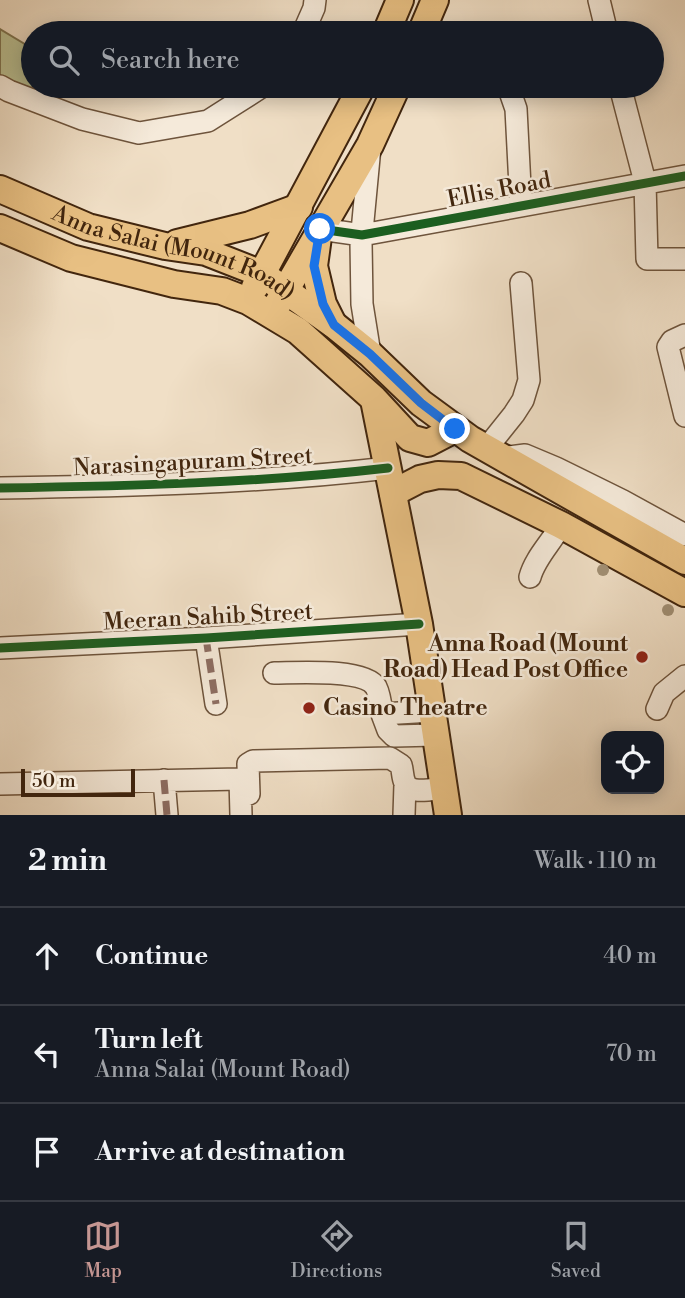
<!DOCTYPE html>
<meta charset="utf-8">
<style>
body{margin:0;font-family:"Libre Bodoni",serif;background:#20242c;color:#f1f3f6}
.controls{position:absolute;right:21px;bottom:21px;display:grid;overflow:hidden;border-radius:14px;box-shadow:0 4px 18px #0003}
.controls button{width:63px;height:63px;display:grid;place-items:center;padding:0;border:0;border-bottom:2px solid #363941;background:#171b24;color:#f1f3f6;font:35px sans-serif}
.scale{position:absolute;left:21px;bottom:18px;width:114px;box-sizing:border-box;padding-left:7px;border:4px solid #42260e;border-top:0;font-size:19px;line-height:24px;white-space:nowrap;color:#42260e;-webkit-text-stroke:5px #f5eada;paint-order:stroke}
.stop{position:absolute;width:21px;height:21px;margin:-16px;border:5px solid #1a73e8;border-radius:50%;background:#fff}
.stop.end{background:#1a73e8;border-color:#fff;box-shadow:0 2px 7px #0008}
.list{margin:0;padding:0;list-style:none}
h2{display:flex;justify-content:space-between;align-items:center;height:91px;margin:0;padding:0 28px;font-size:30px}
h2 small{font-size:23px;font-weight:400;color:#9ea1a6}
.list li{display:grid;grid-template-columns:46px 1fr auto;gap:21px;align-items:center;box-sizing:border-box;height:98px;padding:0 28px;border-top:2px solid #363941}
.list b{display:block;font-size:26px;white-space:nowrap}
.list p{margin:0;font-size:23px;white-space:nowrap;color:#9ea1a6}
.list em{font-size:23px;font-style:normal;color:#9ea1a6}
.icon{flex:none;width:38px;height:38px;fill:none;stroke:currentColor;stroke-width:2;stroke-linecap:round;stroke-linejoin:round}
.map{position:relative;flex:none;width:685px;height:815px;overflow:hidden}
.search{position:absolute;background:#171b24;box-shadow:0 4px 18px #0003;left:21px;right:21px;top:21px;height:77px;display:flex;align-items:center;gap:18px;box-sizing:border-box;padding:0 24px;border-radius:38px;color:#9ea1a6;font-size:26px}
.sheet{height:385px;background:#171b24}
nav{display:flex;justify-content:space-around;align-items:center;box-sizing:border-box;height:98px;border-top:2px solid #363941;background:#171b24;font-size:19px;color:#9ea1a6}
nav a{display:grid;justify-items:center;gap:4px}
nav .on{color:#c59692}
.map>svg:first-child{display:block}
.green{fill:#bbc194;stroke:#7e7451;stroke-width:2}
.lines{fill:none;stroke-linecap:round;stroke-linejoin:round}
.minor-casing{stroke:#6e543c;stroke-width:24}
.major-casing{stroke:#42260e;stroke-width:30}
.minor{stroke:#f5eada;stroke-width:21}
.major{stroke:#e8c083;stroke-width:26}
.quiet{stroke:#8d6e63;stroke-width:7;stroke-dasharray:14 7;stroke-linecap:butt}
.cycleway-casing{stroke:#f5eada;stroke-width:13}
.cycleway{stroke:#1b5e20;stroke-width:9}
.tree{fill:#a18f74}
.route{stroke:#1a73e8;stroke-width:9}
.poi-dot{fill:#8f2418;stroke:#f5eada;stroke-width:2.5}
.labels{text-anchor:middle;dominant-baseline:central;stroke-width:5;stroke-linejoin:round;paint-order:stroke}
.street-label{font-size:23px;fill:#42260e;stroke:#f5eada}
.poi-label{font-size:23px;font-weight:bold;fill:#42260e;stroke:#f5eada;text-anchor:end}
</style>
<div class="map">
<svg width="685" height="815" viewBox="0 0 685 815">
<rect width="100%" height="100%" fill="#f0dfc6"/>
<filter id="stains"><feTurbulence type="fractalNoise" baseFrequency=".00286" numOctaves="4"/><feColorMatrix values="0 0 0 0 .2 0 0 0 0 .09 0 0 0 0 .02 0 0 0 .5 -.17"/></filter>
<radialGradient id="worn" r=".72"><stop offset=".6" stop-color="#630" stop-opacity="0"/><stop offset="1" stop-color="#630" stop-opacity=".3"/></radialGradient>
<path class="green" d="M 0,29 L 33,49 L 33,86 L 25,97 L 0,81 Z"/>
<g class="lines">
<defs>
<path id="minor" d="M 599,0 L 607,33
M 303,33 L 314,8 L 315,0
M 0,86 L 9,91 L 82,119 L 139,133 L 208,121 L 263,86
M 508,86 L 516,109 L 521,206
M 620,86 L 645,182 L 647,259 L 685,259
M 370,147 L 361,242 L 362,304 L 370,354
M 320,229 L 362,235 L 685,176
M 685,335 L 672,341 L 668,347 L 685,416
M 486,449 L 514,414 L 523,400 L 529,380 L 521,283
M 501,458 L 525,455 L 556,468 L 623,501 L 685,535
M 0,488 C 129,486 259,483 388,468
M 530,577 C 535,558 551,543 561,525
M 206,638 L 216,704
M 0,648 L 206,638 L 419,624
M 274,673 C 296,673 364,668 376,687 C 380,695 381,705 382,714 L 432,711
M 657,709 L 664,693 L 685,676
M 382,714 L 388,730 L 394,736 L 436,735
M 164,780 L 167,815
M 0,784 L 240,779 L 241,815
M 249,794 L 248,764 L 253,761 L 390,758 L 401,765 C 403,771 402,777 405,783 C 410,795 433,789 444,788
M 404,815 L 405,784"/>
<g id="major">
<path d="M 386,33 L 400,0"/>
<path d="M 421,33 L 435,0"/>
<path id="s1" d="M 0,189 L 88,227 L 165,246 L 206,252 L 262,274 L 334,325 L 370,354 L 421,403 L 470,439 L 685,561"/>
<path d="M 0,228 L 71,258 L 174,284 L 222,291 L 248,301 L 298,331 L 374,399 L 410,438 L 428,443 L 455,429"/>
<path d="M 318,237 L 314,266 L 323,304 L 333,324"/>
<path d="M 177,243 L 250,225 L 299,207"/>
<path d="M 255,287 L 362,86"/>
<path d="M 277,305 L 370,145 L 397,86"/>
<path d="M 374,400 L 419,624 L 448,815"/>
<path d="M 393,493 L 420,479 L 438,475 L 461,476 L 561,525 L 685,593"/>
</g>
</defs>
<use href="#minor" class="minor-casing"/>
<use href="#major" class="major-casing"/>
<use href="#minor" class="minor"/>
<use href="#major" class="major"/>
<path class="quiet" d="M 206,638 L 216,704
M 164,780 L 167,815"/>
<defs>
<path id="cycleway" d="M 320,229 L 362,235 L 685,176
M 0,488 C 129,486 259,483 388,468
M 0,648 L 206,638 L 419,624"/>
</defs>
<use href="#cycleway" class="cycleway-casing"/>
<use href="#cycleway" class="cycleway"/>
</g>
<g class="tree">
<circle cx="603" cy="570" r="6"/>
<circle cx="668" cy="610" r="6"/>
</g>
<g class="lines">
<path class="route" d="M 320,229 L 314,266 L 323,304 L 334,325 L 370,354 L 421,403 L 455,429"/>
</g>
<g class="poi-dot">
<circle cx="642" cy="657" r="7"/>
<circle cx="309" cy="708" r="7"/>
</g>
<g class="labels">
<g class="street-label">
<text transform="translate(499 190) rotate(-11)">Ellis Road</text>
<text stroke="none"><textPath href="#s1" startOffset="186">Anna Salai (Mount Road)</textPath></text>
<text transform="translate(193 462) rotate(-3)">Narasingapuram Street</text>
<text transform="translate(208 617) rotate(-3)">Meeran Sahib Street</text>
</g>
<g class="poi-label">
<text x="628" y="644">Anna Road (Mount<tspan x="628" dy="26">Road) Head Post Office</tspan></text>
<text x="323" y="708" text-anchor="start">Casino Theatre</text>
</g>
</g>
<rect width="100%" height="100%" filter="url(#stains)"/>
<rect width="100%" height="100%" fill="url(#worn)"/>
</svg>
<div class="controls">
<button><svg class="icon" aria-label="locate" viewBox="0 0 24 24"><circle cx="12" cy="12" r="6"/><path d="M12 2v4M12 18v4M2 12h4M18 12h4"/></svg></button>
</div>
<div class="scale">50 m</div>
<div class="stop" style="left:320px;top:229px"></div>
<div class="stop end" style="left:455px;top:429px"></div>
<div class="search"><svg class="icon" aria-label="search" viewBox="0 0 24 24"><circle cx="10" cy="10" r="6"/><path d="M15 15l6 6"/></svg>Search here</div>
</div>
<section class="sheet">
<h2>2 min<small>Walk · 110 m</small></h2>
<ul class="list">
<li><svg class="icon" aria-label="ahead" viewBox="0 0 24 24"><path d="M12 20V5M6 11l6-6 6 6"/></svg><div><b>Continue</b></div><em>40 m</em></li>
<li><svg class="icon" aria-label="left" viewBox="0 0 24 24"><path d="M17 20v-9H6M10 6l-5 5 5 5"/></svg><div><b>Turn left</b><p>Anna Salai (Mount Road)</p></div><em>70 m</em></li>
<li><svg class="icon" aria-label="arrive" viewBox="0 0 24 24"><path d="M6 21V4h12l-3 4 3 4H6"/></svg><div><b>Arrive at destination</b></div></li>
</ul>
</section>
<nav>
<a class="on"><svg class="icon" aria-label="map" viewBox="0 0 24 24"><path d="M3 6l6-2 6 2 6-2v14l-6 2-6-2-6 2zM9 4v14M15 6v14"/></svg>Map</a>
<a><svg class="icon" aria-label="directions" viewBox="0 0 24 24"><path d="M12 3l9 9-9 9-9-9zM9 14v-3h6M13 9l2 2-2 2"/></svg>Directions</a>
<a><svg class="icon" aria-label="saved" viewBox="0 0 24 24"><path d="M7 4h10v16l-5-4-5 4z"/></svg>Saved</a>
</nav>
